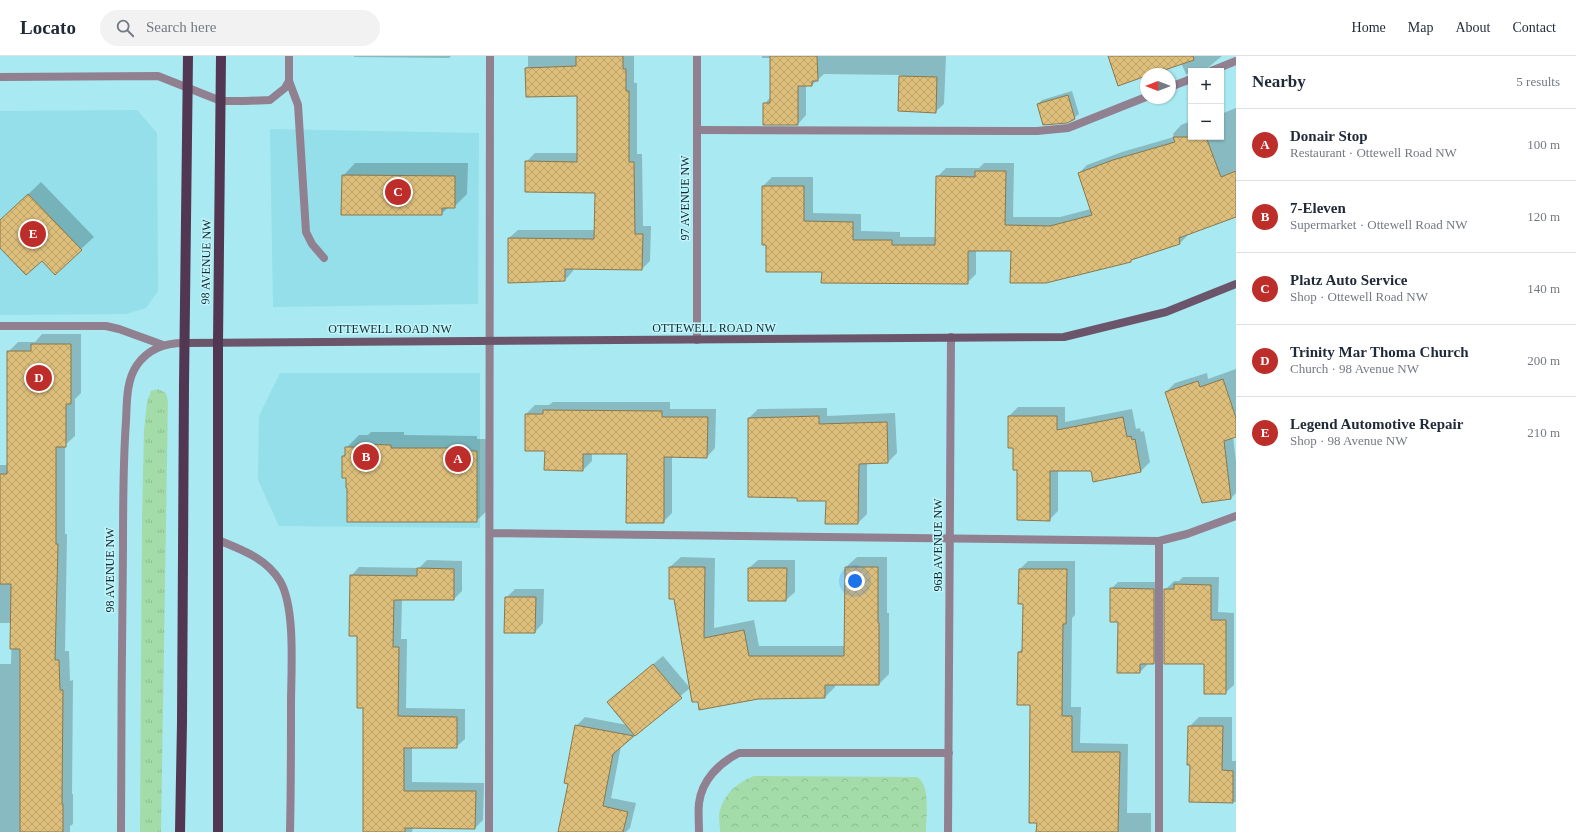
<!DOCTYPE html>
<meta charset="utf-8">
<style>
body{margin:0;font-family:Georgia,serif;background:#f2f2f3;color:#1f2937}
.controls{position:absolute;right:12px;top:12px;display:grid;overflow:hidden;border-radius:0px;box-shadow:0 1px 3px #0004}
.controls button{width:36px;height:36px;display:grid;place-items:center;padding:0;border:0;border-bottom:1px solid #e0e1e3;background:#fff;color:#1f2937;font:20px sans-serif}
.compass{position:absolute;left:1140px;top:12px;width:36px;height:36px;border-radius:50%;background:#fff;box-shadow:0 1px 3px #0004;rotate:270deg}
.you{position:absolute;left:855px;top:525px;width:14px;height:14px;margin:-10px;border:3px solid #fff;border-radius:50%;background:#1a73e8;box-shadow:0 0 0 6px #1a73e833}
.badge{display:grid;place-items:center;width:26px;height:26px;border-radius:50%;background:#bd2e2b;color:#fff;font-size:13px;font-weight:700}
.pin{position:absolute;translate:-50% -50%;border:2px solid #fff;box-shadow:0 1px 4px #0006}
.list{margin:0;padding:0;list-style:none}
h2{display:flex;justify-content:space-between;align-items:center;height:52px;margin:0;padding:0 16px;font-size:17px}
h2 small{font-size:13px;font-weight:400;color:#747a83}
.list li{display:grid;grid-template-columns:26px 1fr auto;gap:12px;align-items:center;box-sizing:border-box;height:72px;padding:0 16px;border-top:1px solid #e0e1e3}
.list b{display:block;font-size:15px;white-space:nowrap}
.list p{margin:0;font-size:13px;white-space:nowrap;color:#747a83}
.list em{font-size:13px;font-style:normal;color:#747a83}
.icon{flex:none;width:22px;height:22px;fill:none;stroke:currentColor;stroke-width:2;stroke-linecap:round;stroke-linejoin:round}
.map{position:relative;flex:none;width:1236px;height:776px;overflow:hidden}
header{display:flex;align-items:center;gap:24px;box-sizing:border-box;height:56px;padding:0 20px;background:#fff;border-bottom:1px solid #e0e1e3}
header strong{font-size:19px}
nav{display:flex;gap:22px;margin-inline-start:auto;font-size:14px}
.search{width:280px;height:36px;background:#f2f2f3;display:flex;align-items:center;gap:10px;box-sizing:border-box;padding:0 14px;border-radius:22px;color:#747a83;font-size:15px}
main{display:flex}
aside{flex:1;background:#fff}
.map>svg:first-child{display:block}
.built{fill:#94dfe9}
.grass{fill:url(#grass-tufts)}
.park{fill:url(#park-crowns)}
.shadow{fill:#0003}
.building{fill:url(#building-cross-hatch);stroke:#8b784c}
.lines{fill:none;stroke-linecap:round;stroke-linejoin:round}
.lane{stroke:#908090;stroke-width:8}
.street{stroke:#908090;stroke-width:8}
.secondary{stroke:#6b556b;stroke-width:8}
.primary{stroke:#513751;stroke-width:10}
.labels{text-anchor:middle;dominant-baseline:central;stroke-width:3;stroke-linejoin:round;paint-order:stroke}
.street-label{font-size:12px;fill:#102a2d;stroke:#c1f4fb}
</style>
<header>
<strong>Locato</strong>
<div class="search"><svg class="icon" aria-label="search" viewBox="0 0 24 24"><circle cx="10" cy="10" r="6"/><path d="M15 15l6 6"/></svg>Search here</div>
<nav><a>Home</a><a>Map</a><a>About</a><a>Contact</a></nav>
</header>
<main>
<div class="map">
<svg width="1236" height="776" viewBox="0 0 1236 776">
<defs>
<pattern id="grass-tufts" width="24" height="20" patternUnits="userSpaceOnUse"><rect width="24" height="20" fill="#a4dca9"/><path d="M3 7l-1-3M5 7V3M7 7l1-3M15 17l-1-3M17 17v-4M19 17l1-3" fill="none" stroke="#8cbd92"/></pattern>
<pattern id="park-crowns" width="20" height="18" patternUnits="userSpaceOnUse"><rect width="20" height="18" fill="#a4dca9"/><path d="M2 6a3 3 0 1 1 6 0M12 15a3 3 0 1 1 6 0" fill="none" stroke="#8cbd92"/></pattern>
<pattern id="building-cross-hatch" width="8" height="8" patternUnits="userSpaceOnUse"><rect width="8" height="8" fill="#ddbf7b"/><path d="M0 0l8 8M0 8l8-8" fill="none" stroke="#bda46b"/></pattern>
</defs>
<rect width="100%" height="100%" fill="#a9e9f2"/>
<path class="built" d="M 137,54 L 157,77 L 158,235 L 146,252 L 126,258 L 0,259 L 0,55 Z
M 270,73 L 479,77 L 478,248 L 273,251 Z
M 280,317 L 480,317 L 480,472 L 279,470 L 258,424 L 259,360 Z"/>
<path class="grass" d="M 158,333 L 166,337 L 168,345 L 161,776 L 140,776 L 142,461 L 144,374 L 147,346 L 151,335 Z"/>
<path class="park" d="M 754,720 L 917,721 C 931,729 926,761 926,776 L 720,776 C 720,769 718,760 720,754 C 725,737 738,726 754,720 Z"/>
<path class="shadow" d="M 354,0 L 451,0 L 449,2 L 354,1 Z
M 528,0 L 634,0 L 634,27 L 637,27 L 637,98 L 642,98 L 643,170 L 651,170 L 650,205 L 642,213 L 573,212 L 573,215 L 565,224 L 509,182 L 518,174 L 595,174 L 596,136 L 526,106 L 535,97 L 578,97 L 578,39 L 526,12 L 528,10 Z
M 762,0 L 946,0 L 944,48 L 935,56 L 899,55 L 901,19 L 824,18 L 812,29 L 806,29 L 806,59 L 798,68 L 764,48 L 770,42 L 770,2 L 762,2 Z
M 1178,0 L 1222,0 L 1205,14 L 1191,15 L 1191,17 L 1186,18 Z
M 1072,35 L 1079,58 L 1074,62 L 1038,48 L 1042,44 Z
M 1236,52 L 1236,159 L 1189,178 L 1180,187 L 1133,202 L 1131,205 L 1012,194 L 976,194 L 976,218 L 967,227 L 823,215 L 767,188 L 763,130 L 772,121 L 813,121 L 813,157 L 861,158 L 861,175 L 900,176 L 900,181 L 936,181 L 937,121 L 946,112 L 979,112 L 984,107 L 1014,107 L 1013,161 L 1060,161 L 1091,153 L 1079,117 L 1087,109 L 1122,96 L 1174,81 L 1173,78 L 1181,69 L 1191,65 L 1191,81 L 1221,81 L 1221,58 Z
M 355,107 L 468,107 L 467,138 L 454,151 L 449,151 L 441,158 L 343,120 Z
M 41,126 L 94,181 L 81,193 L 42,203 L 0,191 L 0,165 Z
M 42,278 L 81,278 L 81,337 L 75,343 L 75,380 L 65,389 L 65,478 L 67,478 L 65,595 L 69,595 L 70,625 L 73,624 L 72,738 L 73,738 L 73,768 L 70,770 L 70,776 L 0,776 L 0,608 L 11,608 L 12,567 L 0,567 L 0,409 L 8,409 L 8,296 L 18,286 L 35,286 Z
M 1236,313 L 1236,380 L 1233,381 L 1236,405 L 1236,437 L 1231,442 L 1166,336 L 1175,327 L 1207,317 L 1208,323 Z
M 553,346 L 670,346 L 670,353 L 716,353 L 715,392 L 707,401 L 672,400 L 672,457 L 663,466 L 628,397 L 592,397 L 592,405 L 583,414 L 546,394 L 526,358 L 535,349 L 549,349 Z
M 1018,351 L 1065,351 L 1065,366 L 1132,353 L 1136,373 L 1140,372 L 1141,376 L 1144,375 L 1150,406 L 1141,415 L 1058,414 L 1058,455 L 1049,464 L 1018,413 L 1014,391 L 1009,391 L 1009,360 Z
M 827,352 L 827,360 L 895,357 L 897,397 L 888,406 L 867,407 L 867,458 L 858,467 L 827,444 L 798,441 L 749,362 L 758,353 Z
M 371,376 L 404,376 L 404,379 L 477,380 L 477,383 L 489,383 L 489,453 L 476,465 L 347,421 L 343,400 L 346,397 L 346,392 L 359,379 L 368,379 Z
M 681,501 L 715,502 L 714,572 L 754,564 L 759,590 L 845,590 L 846,511 L 857,501 L 887,501 L 887,557 L 889,557 L 889,618 L 879,628 L 835,628 L 835,631 L 825,641 L 758,642 L 700,652 L 670,511 Z
M 427,504 L 462,505 L 462,535 L 454,543 L 402,543 L 401,583 L 407,583 L 406,652 L 465,653 L 465,683 L 456,691 L 412,691 L 412,726 L 484,727 L 483,764 L 475,772 L 413,771 L 412,776 L 363,776 L 364,651 L 358,579 L 351,520 L 359,511 L 419,512 Z
M 758,504 L 795,504 L 795,536 L 786,544 L 749,544 L 749,512 Z
M 1028,505 L 1075,505 L 1075,559 L 1072,562 L 1071,651 L 1081,651 L 1080,687 L 1128,688 L 1127,757 L 1151,757 L 1151,776 L 1037,776 L 1031,648 L 1019,596 L 1023,592 L 1024,547 L 1020,513 Z
M 1183,521 L 1219,521 L 1218,556 L 1234,557 L 1234,629 L 1225,637 L 1205,607 L 1166,533 L 1174,525 L 1179,525 Z
M 1118,526 L 1160,526 L 1160,600 L 1153,607 L 1147,607 L 1147,609 L 1140,616 L 1119,565 L 1111,533 Z
M 515,533 L 544,533 L 543,567 L 535,576 L 506,542 Z
M 663,600 L 690,632 L 621,690 L 611,742 L 636,747 L 630,772 L 626,776 L 559,776 L 569,727 L 576,670 L 585,661 L 627,669 L 617,638 Z
M 1199,661 L 1232,661 L 1232,705 L 1236,705 L 1236,746 L 1190,745 L 1191,708 L 1189,671 Z"/>
<path class="building" d="M 576,0 L 623,0 L 623,13 L 626,13 L 626,35 L 629,35 L 629,106 L 634,106 L 635,178 L 643,178 L 642,214 L 565,213 L 565,225 L 508,227 L 508,182 L 594,183 L 595,137 L 525,136 L 525,105 L 577,106 L 577,40 L 526,41 L 525,12 L 576,10 Z
M 770,0 L 817,0 L 818,25 L 812,25 L 812,30 L 798,30 L 798,69 L 763,69 L 763,47 L 770,47 Z
M 1108,0 L 1193,0 L 1194,4 L 1153,18 L 1146,18 L 1146,20 L 1118,30 Z
M 899,20 L 937,21 L 936,57 L 898,55 Z
M 1068,39 L 1075,63 L 1067,67 L 1043,69 L 1037,48 Z
M 1173,81 L 1206,81 L 1221,121 L 1236,115 L 1236,161 L 1179,182 L 1180,188 L 1131,204 L 1131,206 L 1046,227 L 1010,227 L 1011,195 L 968,195 L 968,228 L 821,227 L 822,216 L 766,216 L 766,189 L 762,189 L 762,130 L 804,130 L 804,165 L 853,166 L 853,184 L 892,184 L 892,189 L 935,189 L 936,120 L 975,121 L 975,115 L 1006,115 L 1005,169 L 1050,170 L 1092,159 L 1078,117 L 1113,104 L 1175,86 Z
M 342,119 L 455,120 L 455,152 L 442,152 L 442,159 L 341,159 Z
M 28,138 L 82,194 L 55,219 L 42,205 L 26,219 L 0,192 L 0,164 Z
M 31,288 L 71,288 L 71,348 L 66,348 L 66,391 L 56,391 L 56,488 L 58,488 L 55,604 L 59,604 L 60,634 L 63,634 L 62,748 L 63,748 L 63,776 L 20,776 L 20,593 L 10,593 L 11,528 L 0,528 L 0,418 L 7,418 L 7,295 L 31,295 Z
M 1223,323 L 1236,362 L 1236,381 L 1224,385 L 1231,443 L 1202,447 L 1165,336 L 1198,325 L 1200,331 Z
M 543,354 L 662,355 L 662,361 L 708,361 L 707,402 L 664,401 L 664,467 L 626,467 L 627,398 L 583,398 L 583,415 L 544,414 L 545,395 L 525,395 L 525,358 L 543,358 Z
M 819,360 L 819,368 L 887,366 L 888,407 L 859,408 L 858,468 L 825,468 L 826,445 L 797,445 L 797,442 L 748,441 L 748,362 Z
M 1008,360 L 1057,360 L 1057,374 L 1123,361 L 1127,381 L 1131,380 L 1132,384 L 1135,383 L 1141,416 L 1093,426 L 1091,415 L 1050,415 L 1050,465 L 1017,464 L 1017,414 L 1013,414 L 1013,392 L 1008,392 Z
M 357,388 L 391,389 L 391,392 L 464,392 L 464,395 L 477,395 L 477,466 L 347,466 L 347,432 L 346,432 L 346,422 L 342,422 L 342,400 L 345,400 L 345,391 L 357,391 Z
M 669,511 L 705,511 L 704,582 L 744,574 L 749,600 L 844,600 L 845,511 L 878,511 L 878,567 L 879,567 L 879,629 L 825,629 L 825,642 L 758,643 L 699,654 L 698,646 L 692,646 L 674,543 L 669,543 Z
M 417,512 L 454,513 L 454,544 L 394,544 L 393,591 L 399,591 L 398,660 L 457,661 L 457,692 L 404,692 L 404,735 L 476,735 L 475,773 L 405,772 L 405,776 L 363,776 L 363,652 L 357,652 L 357,580 L 349,580 L 350,519 L 417,520 Z
M 748,512 L 787,512 L 786,545 L 748,545 Z
M 1019,513 L 1067,513 L 1066,568 L 1063,568 L 1062,660 L 1072,660 L 1072,696 L 1120,696 L 1118,776 L 1036,776 L 1037,767 L 1029,767 L 1030,649 L 1017,649 L 1018,596 L 1022,596 L 1023,548 L 1018,548 Z
M 1174,528 L 1211,529 L 1211,564 L 1226,564 L 1226,638 L 1204,638 L 1204,608 L 1164,608 L 1164,533 L 1174,533 Z
M 1110,532 L 1154,533 L 1154,608 L 1140,608 L 1140,617 L 1117,617 L 1118,566 L 1110,566 Z
M 505,541 L 536,541 L 535,577 L 504,577 Z
M 653,608 L 682,642 L 635,680 L 607,646 Z
M 575,669 L 634,680 L 613,698 L 603,750 L 628,756 L 623,776 L 558,776 L 568,728 L 564,727 Z
M 1188,670 L 1223,670 L 1222,714 L 1233,715 L 1233,747 L 1189,746 L 1190,709 L 1187,709 Z"/>
<g class="lines">
<path class="lane" d="M 289,0 L 289,25 L 298,49 L 306,176 L 312,188 L 324,202
M 1211,15 L 1236,5
M 1170,31 L 1191,23
M 697,74 L 1037,75 L 1068,72 L 1146,41
M 0,270 L 106,270 L 119,273 L 163,289
M 490,477 L 1159,485 L 1187,478 L 1236,460
M 1159,485 L 1159,776
M 489,776 L 490,0"/>
<path class="street" d="M 0,21 L 158,20 L 221,45 L 245,45 L 270,44 L 285,32 L 289,25
M 697,284 L 697,0
M 218,484 C 242,494 266,502 280,525 C 296,552 291,616 291,648 C 291,691 291,733 290,776
M 121,776 C 121,681 122,587 123,492 C 123,449 123,407 126,365 C 127,346 126,325 137,309 C 148,293 166,287 184,287
M 699,776 C 699,767 698,757 699,747 C 702,724 719,707 739,697 L 949,697
M 948,776 L 951,281"/>
<path class="secondary" d="M 184,287 L 1064,281 L 1166,256 L 1236,228"/>
<path class="primary" d="M 180,776 L 182,667 L 184,329 L 188,0
M 218,776 L 218,286 L 221,0"/>
</g>
<g class="labels">
<g class="street-label">
<text transform="translate(685 142) rotate(-90)">97 AVENUE NW</text>
<text transform="translate(206 206) rotate(-89)">98 AVENUE NW</text>
<text x="714" y="272">OTTEWELL ROAD NW</text>
<text x="390" y="273">OTTEWELL ROAD NW</text>
<text transform="translate(938 489) rotate(-90)">96B AVENUE NW</text>
<text transform="translate(110 514) rotate(-90)">98 AVENUE NW</text>
</g>
</g>
</svg>
<div class="controls">
<button>+</button>
<button>−</button>
</div>
<svg class="compass" viewBox="-18 -18 36 36"><path d="M0-13l5 13h-10z" fill="#e53935"/><path d="M0 13l5-13h-10z" fill="#747a83"/></svg>
<div class="you"></div>
<div class="pin badge" style="left:458px;top:403px">A</div>
<div class="pin badge" style="left:366px;top:401px">B</div>
<div class="pin badge" style="left:398px;top:136px">C</div>
<div class="pin badge" style="left:39px;top:322px">D</div>
<div class="pin badge" style="left:33px;top:178px">E</div>
</div>
<aside>
<h2>Nearby<small>5 results</small></h2>
<ul class="list">
<li><span class="badge">A</span><div><b>Donair Stop</b><p>Restaurant · Ottewell Road NW</p></div><em>100 m</em></li>
<li><span class="badge">B</span><div><b>7-Eleven</b><p>Supermarket · Ottewell Road NW</p></div><em>120 m</em></li>
<li><span class="badge">C</span><div><b>Platz Auto Service</b><p>Shop · Ottewell Road NW</p></div><em>140 m</em></li>
<li><span class="badge">D</span><div><b>Trinity Mar Thoma Church</b><p>Church · 98 Avenue NW</p></div><em>200 m</em></li>
<li><span class="badge">E</span><div><b>Legend Automotive Repair</b><p>Shop · 98 Avenue NW</p></div><em>210 m</em></li>
</ul>
</aside>
</main>
